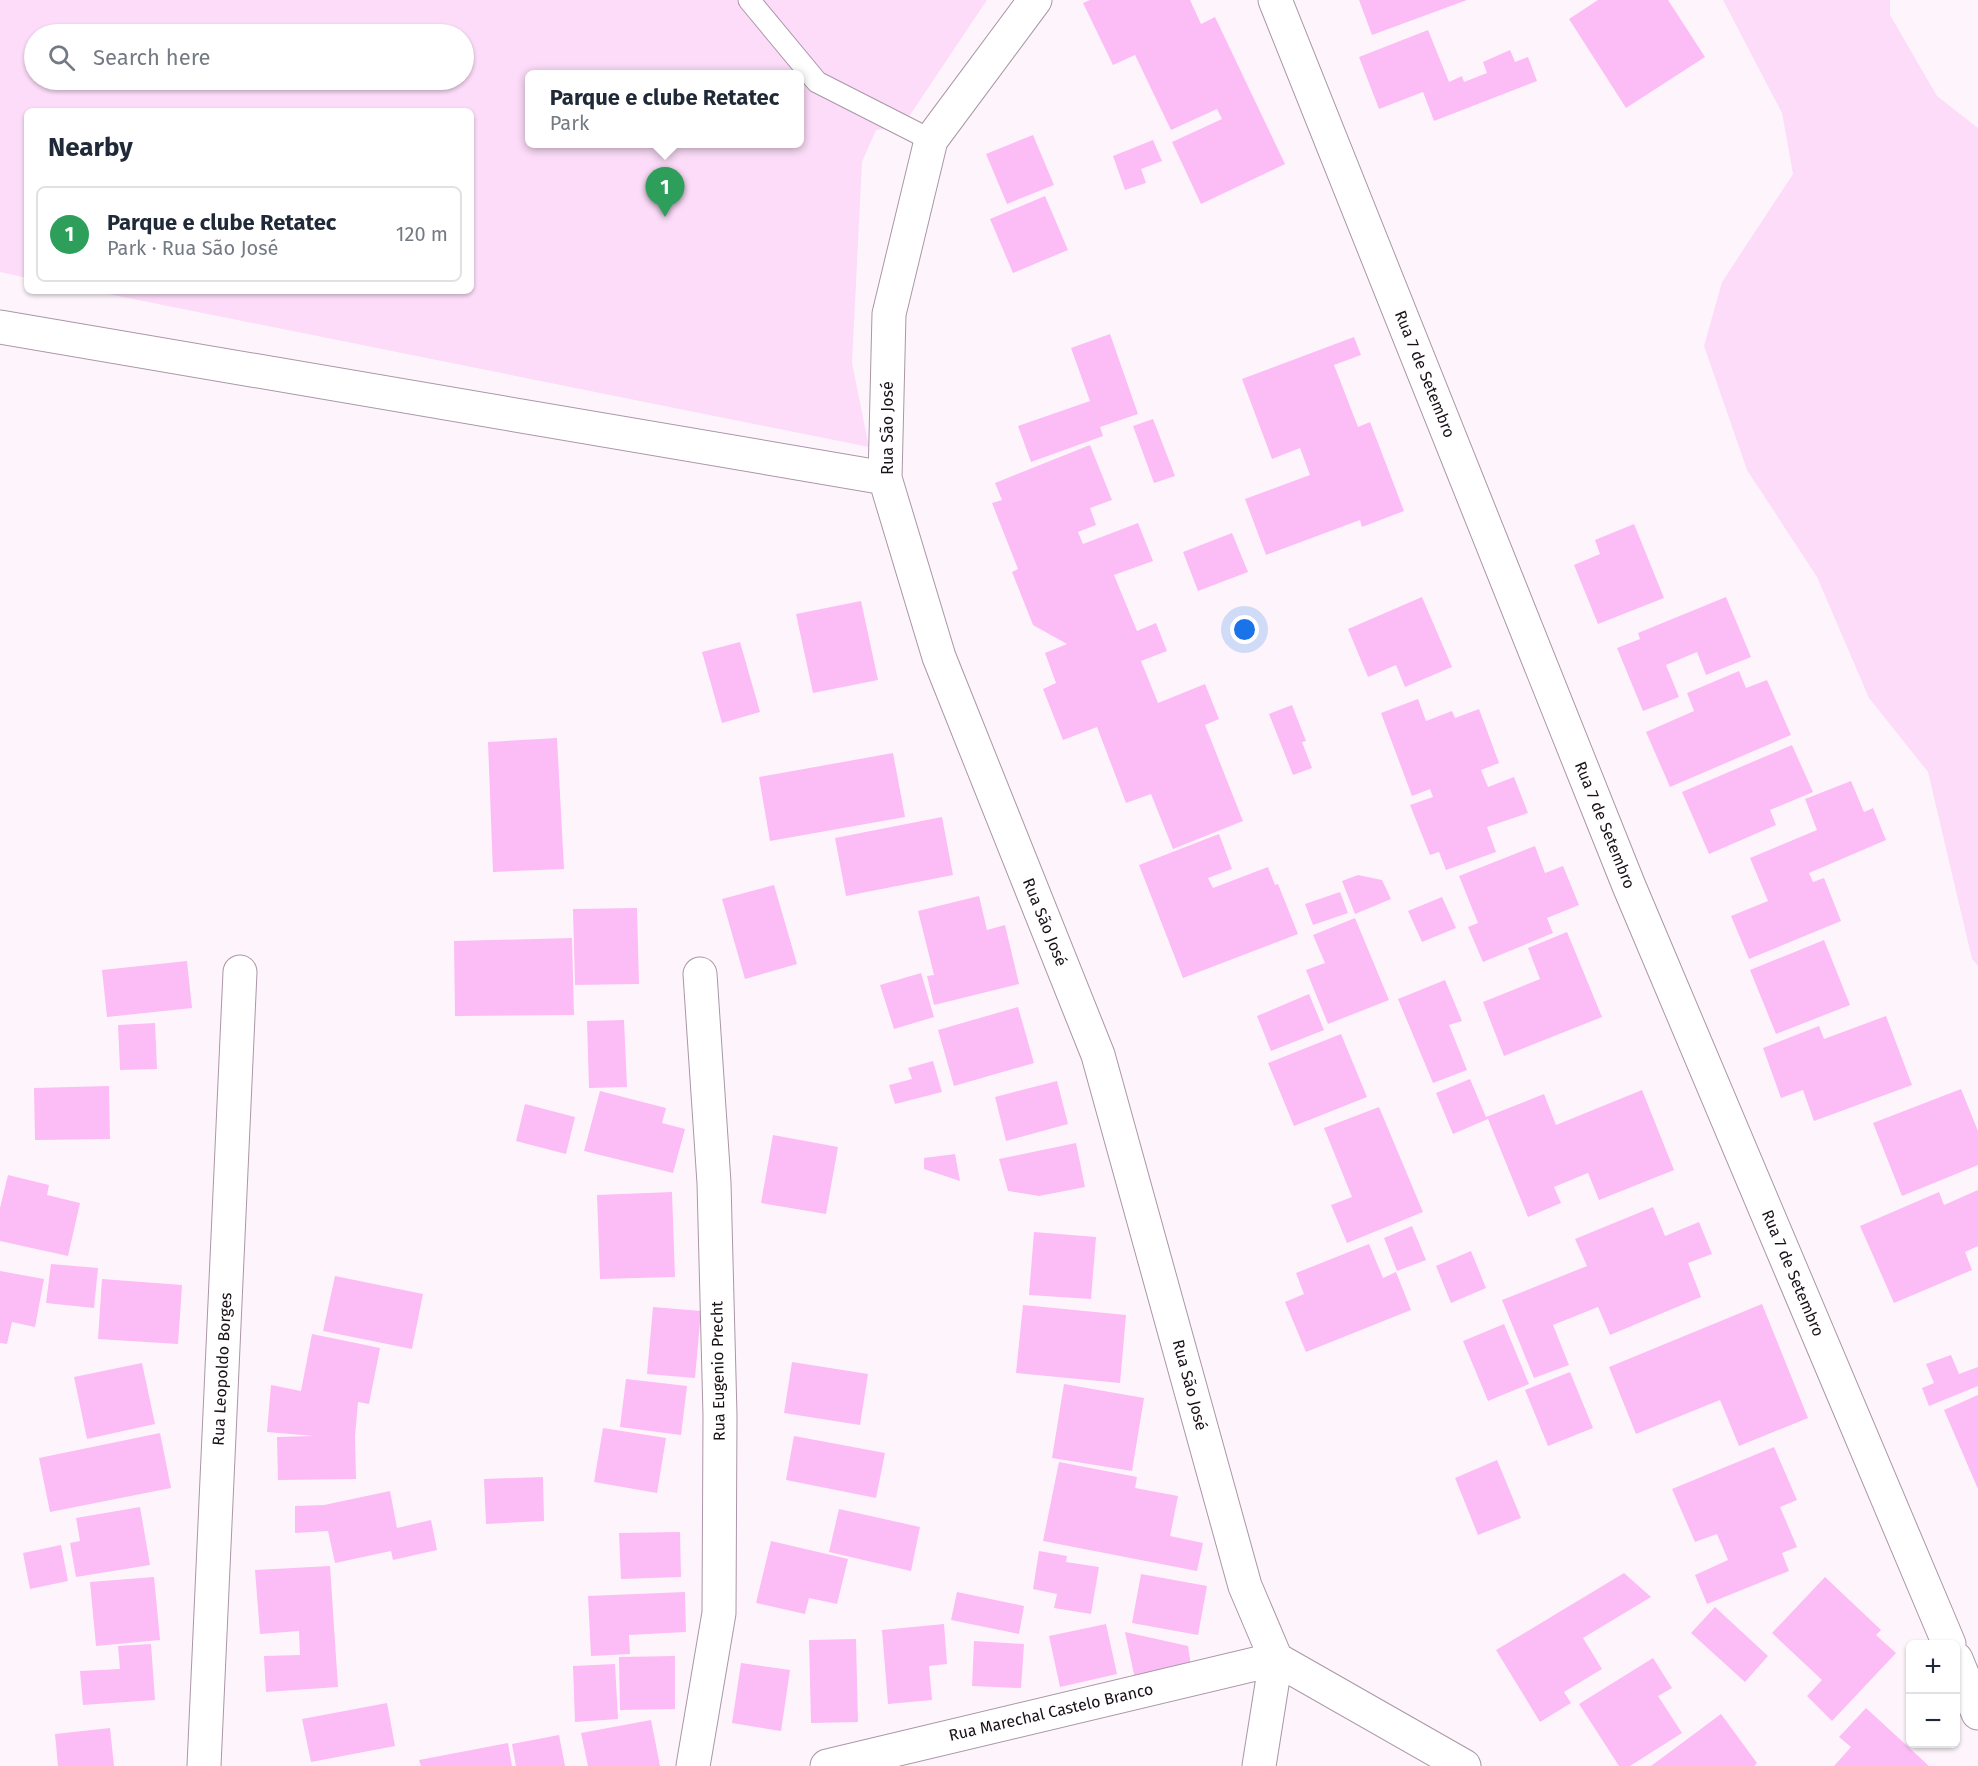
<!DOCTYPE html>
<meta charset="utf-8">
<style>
body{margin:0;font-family:"Fira Sans",sans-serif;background:#f2f2f3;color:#1f2937}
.controls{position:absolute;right:18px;bottom:18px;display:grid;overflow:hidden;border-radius:9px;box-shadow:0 2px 4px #0004}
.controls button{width:54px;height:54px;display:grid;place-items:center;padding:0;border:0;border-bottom:2px solid #e0e1e3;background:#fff;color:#1f2937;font:30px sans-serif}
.you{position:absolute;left:1245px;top:630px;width:21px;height:21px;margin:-15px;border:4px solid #fff;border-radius:50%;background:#1a73e8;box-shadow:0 0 0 9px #1a73e833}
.badge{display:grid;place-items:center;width:39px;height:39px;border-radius:50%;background:#0b8043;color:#fff;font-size:20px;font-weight:700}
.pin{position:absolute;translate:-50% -50px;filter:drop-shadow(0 2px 3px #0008)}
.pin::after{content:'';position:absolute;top:32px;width:21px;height:18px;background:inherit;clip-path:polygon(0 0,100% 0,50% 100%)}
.popup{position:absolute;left:525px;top:70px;width:279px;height:78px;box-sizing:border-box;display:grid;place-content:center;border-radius:9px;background:#fff;filter:drop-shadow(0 2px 4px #0005);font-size:20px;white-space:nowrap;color:#747a83}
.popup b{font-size:22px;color:#1f2937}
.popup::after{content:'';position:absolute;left:50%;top:100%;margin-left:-12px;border:12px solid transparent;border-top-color:#fff}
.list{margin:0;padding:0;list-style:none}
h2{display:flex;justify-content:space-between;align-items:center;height:78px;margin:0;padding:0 24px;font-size:26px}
h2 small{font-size:20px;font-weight:400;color:#747a83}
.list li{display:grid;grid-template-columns:39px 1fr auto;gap:18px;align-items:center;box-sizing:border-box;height:96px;margin:0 12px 12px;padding:0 12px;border:2px solid #e0e1e3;border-radius:9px}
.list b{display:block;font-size:22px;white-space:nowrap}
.list p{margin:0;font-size:20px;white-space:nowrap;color:#747a83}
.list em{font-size:20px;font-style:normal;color:#747a83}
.icon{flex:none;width:33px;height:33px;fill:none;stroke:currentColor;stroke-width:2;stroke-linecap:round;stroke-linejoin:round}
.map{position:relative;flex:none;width:1978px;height:1766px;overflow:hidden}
.search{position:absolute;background:#fff;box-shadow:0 2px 4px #0004;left:24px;top:24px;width:450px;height:66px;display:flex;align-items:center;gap:15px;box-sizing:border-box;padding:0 21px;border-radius:33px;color:#747a83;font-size:22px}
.panel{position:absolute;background:#fff;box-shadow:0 2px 4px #0004;left:24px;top:108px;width:450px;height:186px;border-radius:9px}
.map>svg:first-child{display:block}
.green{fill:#fcdcf8;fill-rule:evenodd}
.building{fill:#fcbcf5}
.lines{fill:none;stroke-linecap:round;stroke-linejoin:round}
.lane-casing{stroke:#aa96a7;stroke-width:23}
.street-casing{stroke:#aa96a7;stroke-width:35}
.lane{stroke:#fff;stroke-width:21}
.street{stroke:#fff;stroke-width:33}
.labels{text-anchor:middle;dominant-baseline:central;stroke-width:6;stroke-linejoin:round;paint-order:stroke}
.street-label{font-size:16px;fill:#181117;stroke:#fff}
</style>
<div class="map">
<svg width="1978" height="1766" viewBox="0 0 1978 1766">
<rect width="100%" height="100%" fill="#fef5fc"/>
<path class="green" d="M 0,0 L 987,0 L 902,127 L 876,130 L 862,162 L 852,363 L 869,447 L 93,291 L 471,291 L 471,111 L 27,111 L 27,278 L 0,272 ZM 34,34 L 464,34 L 464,80 L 34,80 ZM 530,74 L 800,74 L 800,144 L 530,144 Z
M 1723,0 L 1890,0 L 1890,15 L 1937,96 L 1978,128 L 1978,966 L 1972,959 L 1928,772 L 1869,698 L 1817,577 L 1747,470 L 1704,346 L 1722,282 L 1793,174 L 1782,113 Z"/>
<path class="building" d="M 1090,0 L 1190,0 L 1201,24 L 1215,17 L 1285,164 L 1201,204 L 1172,142 L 1222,119 L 1217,109 L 1171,130 L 1135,55 L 1113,65 L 1083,3 Z
M 1359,0 L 1467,0 L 1372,35 Z
M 1598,0 L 1668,0 L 1705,57 L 1626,108 L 1569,19 Z
M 1428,30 L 1449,82 L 1462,76 L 1464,82 L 1487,73 L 1483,62 L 1510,50 L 1515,62 L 1528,57 L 1537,81 L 1434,121 L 1423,92 L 1379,109 L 1359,57 Z
M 1033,135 L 1054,185 L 1007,204 L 986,154 Z
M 1153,140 L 1162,161 L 1141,169 L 1146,183 L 1125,190 L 1113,156 Z
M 1045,196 L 1068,250 L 1013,273 L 990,219 Z
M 1110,334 L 1138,414 L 1100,427 L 1103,436 L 1031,462 L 1018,426 L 1090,401 L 1071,348 Z
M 1354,337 L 1361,355 L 1334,365 L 1358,427 L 1370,422 L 1404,511 L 1362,527 L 1360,520 L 1266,555 L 1245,499 L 1310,475 L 1300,448 L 1272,459 L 1242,379 Z
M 1153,419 L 1175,476 L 1154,483 L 1133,426 Z
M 1090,445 L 1112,500 L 1090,508 L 1096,525 L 1078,532 L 1083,544 L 1138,523 L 1153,561 L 1114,575 L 1137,631 L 1156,623 L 1167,651 L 1141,661 L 1158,703 L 1205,684 L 1219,719 L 1205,725 L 1243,821 L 1173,849 L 1151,794 L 1126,803 L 1097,727 L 1063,740 L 1043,689 L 1056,683 L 1045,653 L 1067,644 L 1033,625 L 1012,572 L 1018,569 L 992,503 L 1002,500 L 995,483 Z
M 1634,524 L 1664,598 L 1598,624 L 1574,565 L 1600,554 L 1595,540 Z
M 1232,533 L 1248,572 L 1198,591 L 1183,552 Z
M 1422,597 L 1452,667 L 1405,687 L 1396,665 L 1368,677 L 1348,629 Z
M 1726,597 L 1751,657 L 1706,675 L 1697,652 L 1666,665 L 1679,697 L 1643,711 L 1617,648 L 1640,639 L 1638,633 Z
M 861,601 L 878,680 L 813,693 L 796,614 Z
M 740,642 L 760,712 L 722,723 L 702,652 Z
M 1739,671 L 1746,688 L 1767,680 L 1791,735 L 1670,787 L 1646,732 L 1694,711 L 1687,693 Z
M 1418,699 L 1426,721 L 1452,711 L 1455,718 L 1479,709 L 1499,763 L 1481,770 L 1488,787 L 1514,777 L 1528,813 L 1487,827 L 1496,852 L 1446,870 L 1439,852 L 1430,855 L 1410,805 L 1433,797 L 1430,789 L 1412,796 L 1381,713 Z
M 1292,705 L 1306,741 L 1302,742 L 1312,768 L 1293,775 L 1269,714 Z
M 557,738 L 564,869 L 493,872 L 488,742 Z
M 1792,745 L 1813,792 L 1770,810 L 1776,825 L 1709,854 L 1682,792 Z
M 893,753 L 905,817 L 770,841 L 759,777 Z
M 1851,781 L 1864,812 L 1873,808 L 1886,840 L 1809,873 L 1813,882 L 1824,878 L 1841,921 L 1749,959 L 1731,916 L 1768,901 L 1750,858 L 1817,830 L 1805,799 Z
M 942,817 L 953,875 L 846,896 L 835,838 Z
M 1219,834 L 1232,869 L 1208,878 L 1213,888 L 1268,867 L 1275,885 L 1278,884 L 1298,934 L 1183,978 L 1139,865 Z
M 1535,846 L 1545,873 L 1563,866 L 1579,905 L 1547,918 L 1553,933 L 1483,962 L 1468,927 L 1478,923 L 1459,876 Z
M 1358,875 L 1382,880 L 1391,899 L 1355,914 L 1342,881 Z
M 774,885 L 797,964 L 745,979 L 722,899 Z
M 1340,892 L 1348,913 L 1313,925 L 1305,904 Z
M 979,896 L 987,930 L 1005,925 L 1019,984 L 934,1005 L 927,976 L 934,975 L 918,911 Z
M 1442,897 L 1456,928 L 1422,942 L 1408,911 Z
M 637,908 L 639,984 L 575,985 L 573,909 Z
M 1355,918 L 1389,1000 L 1328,1024 L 1306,970 L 1325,963 L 1313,935 Z
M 1567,932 L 1602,1017 L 1504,1056 L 1483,1002 L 1540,979 L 1528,948 Z
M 572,938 L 574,1015 L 455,1016 L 454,941 Z
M 1824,940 L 1850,1005 L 1776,1034 L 1750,970 Z
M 187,961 L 192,1008 L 107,1017 L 102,970 Z
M 921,973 L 934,1017 L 894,1029 L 880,985 Z
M 1445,980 L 1462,1021 L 1449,1025 L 1467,1070 L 1433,1083 L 1398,999 Z
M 1309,994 L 1324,1030 L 1271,1051 L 1257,1016 Z
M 1018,1007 L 1034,1063 L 954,1086 L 938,1030 Z
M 1886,1016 L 1912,1085 L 1814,1121 L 1803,1090 L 1781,1098 L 1763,1048 L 1819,1026 L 1824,1039 Z
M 624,1020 L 627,1087 L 589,1088 L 587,1021 Z
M 155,1023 L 157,1069 L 120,1070 L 118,1025 Z
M 1341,1034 L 1367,1097 L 1294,1126 L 1268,1063 Z
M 933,1061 L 942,1092 L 895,1104 L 889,1085 L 912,1079 L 908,1068 Z
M 1470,1079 L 1486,1117 L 1544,1094 L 1556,1125 L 1642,1090 L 1674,1170 L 1599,1200 L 1588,1173 L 1554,1187 L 1561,1203 L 1528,1217 L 1488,1119 L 1453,1134 L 1436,1093 Z
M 1057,1081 L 1068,1124 L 1006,1141 L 995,1097 Z
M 109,1086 L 110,1139 L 35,1140 L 34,1088 Z
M 1961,1089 L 1978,1131 L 1978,1165 L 1902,1196 L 1873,1123 Z
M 600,1091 L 666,1108 L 662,1123 L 685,1129 L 673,1173 L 584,1151 Z
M 525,1104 L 575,1117 L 566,1154 L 516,1141 Z
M 1379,1107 L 1423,1212 L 1347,1243 L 1331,1205 L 1352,1197 L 1324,1128 Z
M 773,1135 L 838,1147 L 826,1214 L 761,1203 Z
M 1076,1143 L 1085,1187 L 1039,1196 L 1008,1191 L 999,1159 Z
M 955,1154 L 960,1181 L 924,1169 L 924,1158 Z
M 8,1175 L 49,1185 L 47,1195 L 80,1203 L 68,1256 L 0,1241 L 0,1208 Z
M 1978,1190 L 1978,1246 L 1965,1252 L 1972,1270 L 1894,1303 L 1860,1226 L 1939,1192 L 1944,1205 Z
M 672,1192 L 675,1277 L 600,1279 L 597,1195 Z
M 1653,1207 L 1665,1236 L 1699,1222 L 1712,1254 L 1688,1263 L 1701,1297 L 1610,1335 L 1598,1307 L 1553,1325 L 1569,1365 L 1534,1378 L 1502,1300 L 1587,1266 L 1575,1239 Z
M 1412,1226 L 1426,1260 L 1397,1271 L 1384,1238 Z
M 1034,1232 L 1096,1237 L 1091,1299 L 1029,1295 Z
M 1369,1244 L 1383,1278 L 1396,1272 L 1411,1310 L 1306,1352 L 1285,1302 L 1304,1294 L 1296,1273 Z
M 1471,1251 L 1486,1288 L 1451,1303 L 1436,1266 Z
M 51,1264 L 98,1268 L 94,1308 L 46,1303 Z
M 0,1271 L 44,1279 L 35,1327 L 12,1322 L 7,1344 L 0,1343 Z
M 335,1276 L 423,1294 L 412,1349 L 323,1331 Z
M 102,1279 L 182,1285 L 178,1344 L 98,1339 Z
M 1762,1304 L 1808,1418 L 1739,1446 L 1720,1400 L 1636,1434 L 1609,1367 Z
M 1023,1305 L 1126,1315 L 1120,1383 L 1016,1373 Z
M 653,1307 L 701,1311 L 695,1378 L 647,1374 Z
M 1504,1324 L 1529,1384 L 1488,1401 L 1463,1341 Z
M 312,1334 L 380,1348 L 369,1404 L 358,1402 L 355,1436 L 356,1479 L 278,1480 L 277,1437 L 314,1436 L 267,1432 L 271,1385 L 301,1391 Z
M 1951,1355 L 1959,1374 L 1978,1367 L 1978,1386 L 1929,1406 L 1922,1388 L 1934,1383 L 1926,1364 Z
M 792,1362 L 868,1374 L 860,1425 L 784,1413 Z
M 142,1363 L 155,1424 L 87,1439 L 74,1377 Z
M 1570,1372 L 1593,1428 L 1548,1446 L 1525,1390 Z
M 626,1379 L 687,1386 L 681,1435 L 620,1427 Z
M 1064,1384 L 1144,1398 L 1132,1471 L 1052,1458 Z
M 1978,1395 L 1978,1489 L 1944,1410 Z
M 603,1428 L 666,1438 L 657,1493 L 594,1482 Z
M 160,1433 L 171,1488 L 50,1512 L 39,1458 Z
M 794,1436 L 885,1453 L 876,1498 L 786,1480 Z
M 1774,1447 L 1797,1500 L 1780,1507 L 1797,1547 L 1782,1553 L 1789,1571 L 1707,1604 L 1695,1575 L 1728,1560 L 1717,1534 L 1695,1542 L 1672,1489 Z
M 1497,1460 L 1521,1518 L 1478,1535 L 1455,1478 Z
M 1059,1462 L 1137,1477 L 1135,1488 L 1178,1496 L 1170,1536 L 1203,1543 L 1197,1571 L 1043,1541 Z
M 543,1477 L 544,1521 L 486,1524 L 484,1479 Z
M 390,1491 L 397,1528 L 431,1520 L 437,1550 L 393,1560 L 391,1551 L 335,1563 L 328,1531 L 295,1533 L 295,1506 L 324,1505 Z
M 140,1507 L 150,1565 L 76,1577 L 70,1543 L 80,1541 L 76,1518 Z
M 839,1509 L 920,1527 L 911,1571 L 829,1552 Z
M 680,1532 L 681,1577 L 621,1579 L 619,1533 Z
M 771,1541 L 848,1559 L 837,1604 L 809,1598 L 805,1614 L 756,1603 Z
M 61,1545 L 68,1581 L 30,1589 L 23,1553 Z
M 1039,1551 L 1067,1556 L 1066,1562 L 1099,1567 L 1091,1614 L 1054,1608 L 1057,1594 L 1033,1589 Z
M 330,1566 L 338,1687 L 266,1692 L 264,1656 L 300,1655 L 299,1631 L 260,1634 L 255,1570 Z
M 1624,1573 L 1651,1597 L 1583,1638 L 1602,1669 L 1564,1692 L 1571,1703 L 1540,1722 L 1496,1650 Z
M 1141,1574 L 1207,1586 L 1198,1635 L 1132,1623 Z
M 154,1577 L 160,1640 L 96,1646 L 90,1582 Z
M 1825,1577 L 1881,1630 L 1876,1635 L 1896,1653 L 1832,1721 L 1807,1696 L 1822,1680 L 1772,1633 Z
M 685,1592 L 686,1632 L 629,1635 L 630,1654 L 591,1656 L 588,1596 Z
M 957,1592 L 1024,1606 L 1019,1634 L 951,1620 Z
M 1715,1607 L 1768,1656 L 1745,1682 L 1691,1633 Z
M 944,1624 L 947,1664 L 929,1666 L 932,1700 L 888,1704 L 882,1630 Z
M 1106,1624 L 1117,1674 L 1060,1687 L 1049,1636 Z
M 1125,1632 L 1188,1646 L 1191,1666 L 1135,1679 Z
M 856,1639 L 858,1722 L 811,1723 L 809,1640 Z
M 974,1641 L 1024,1644 L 1021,1688 L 972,1686 Z
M 151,1644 L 155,1700 L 83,1705 L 80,1671 L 120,1669 L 118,1646 Z
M 675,1656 L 675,1709 L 620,1710 L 619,1657 Z
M 1653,1658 L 1672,1688 L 1658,1696 L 1682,1733 L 1630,1766 L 1619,1766 L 1579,1704 Z
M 741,1663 L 790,1670 L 781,1731 L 732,1723 Z
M 615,1664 L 618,1719 L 575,1722 L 573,1666 Z
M 387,1703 L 395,1746 L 311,1762 L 302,1719 Z
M 1866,1708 L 1929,1766 L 1834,1766 L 1851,1747 L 1839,1737 Z
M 1721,1714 L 1757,1763 L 1754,1766 L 1651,1766 Z
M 651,1720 L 660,1766 L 588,1766 L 581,1733 Z
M 110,1728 L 114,1766 L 58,1766 L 55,1734 Z
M 559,1735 L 565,1766 L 516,1766 L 512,1744 Z
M 508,1743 L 512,1766 L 421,1766 L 419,1760 Z"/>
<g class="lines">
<defs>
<path id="lane" d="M 749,0 L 817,82 L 931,140"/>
<path id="street" d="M 1035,0 L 931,140 L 889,314 L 885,478 L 939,657 L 1098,1055 L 1245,1586 L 1276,1659 L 1464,1766
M 1275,0 L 1629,886 L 1949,1644
M 0,327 L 885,478
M 1956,1659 L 1978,1713
M 204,1766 L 240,972
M 693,1766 L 719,1613 L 720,1415 L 714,1183 L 700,974
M 827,1766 L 1276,1659
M 1259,1766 L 1276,1659"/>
</defs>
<use href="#lane" class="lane-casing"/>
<use href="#street" class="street-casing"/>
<use href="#lane" class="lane"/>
<use href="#street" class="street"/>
</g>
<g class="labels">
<g class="street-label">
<text transform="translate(1425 374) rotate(68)">Rua 7 de Setembro</text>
<text transform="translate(887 428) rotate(-90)">Rua São José</text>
<text transform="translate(1605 825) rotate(68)">Rua 7 de Setembro</text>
<text transform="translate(1045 922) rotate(68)">Rua São José</text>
<text transform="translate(1793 1273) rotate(67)">Rua 7 de Setembro</text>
<text transform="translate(222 1369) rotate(-87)">Rua Leopoldo Borges</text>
<text transform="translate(718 1371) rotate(-91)">Rua Eugenio Precht</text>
<text transform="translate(1190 1385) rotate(75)">Rua São José</text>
<text transform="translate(1051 1712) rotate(-13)">Rua Marechal Castelo Branco</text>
</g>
</g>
</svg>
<div class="controls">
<button>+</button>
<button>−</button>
</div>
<div class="you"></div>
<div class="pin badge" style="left:665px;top:217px;background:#2e9e5b">1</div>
<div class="popup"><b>Parque e clube Retatec</b>Park</div>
<div class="search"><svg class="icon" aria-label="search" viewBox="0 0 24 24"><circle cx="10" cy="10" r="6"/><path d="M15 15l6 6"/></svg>Search here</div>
<section class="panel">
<h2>Nearby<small></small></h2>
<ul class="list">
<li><span class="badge" style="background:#2e9e5b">1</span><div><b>Parque e clube Retatec</b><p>Park · Rua São José</p></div><em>120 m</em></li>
</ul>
</section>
</div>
